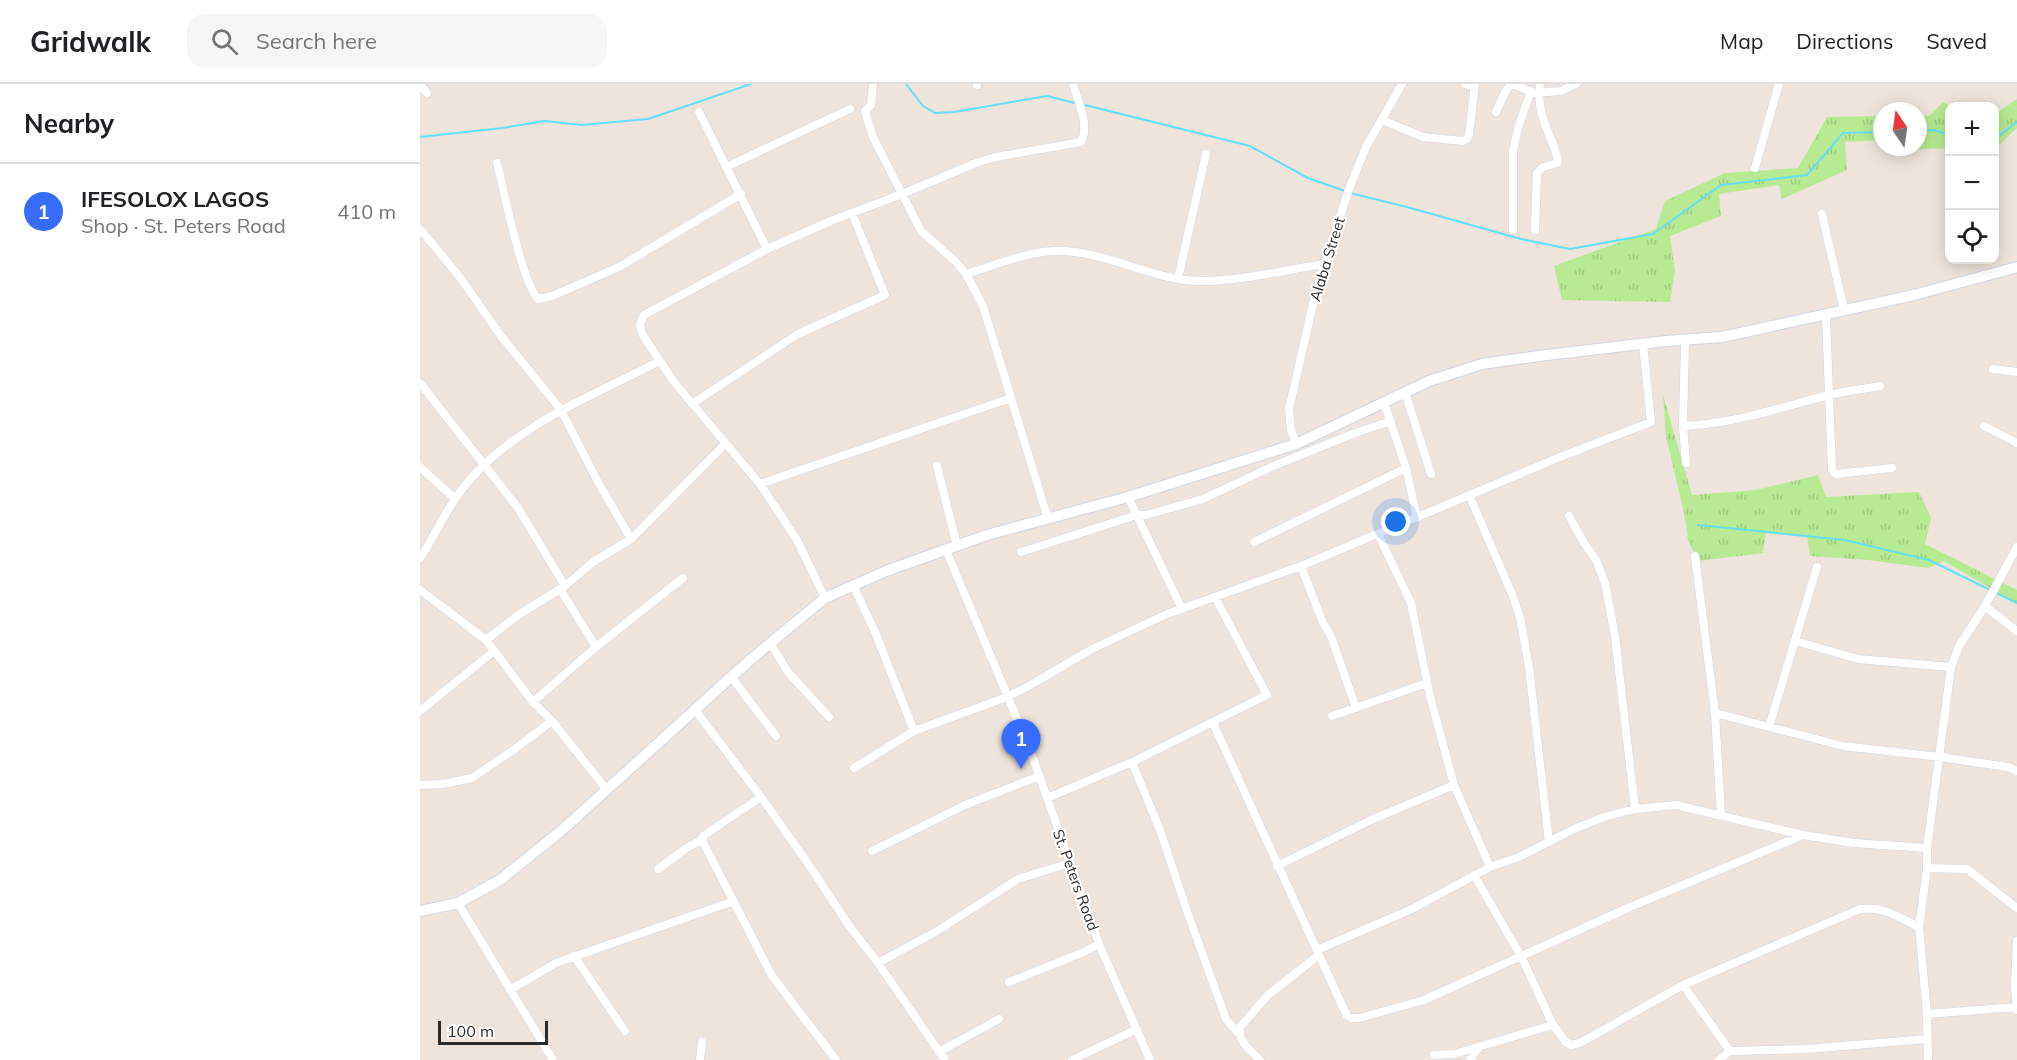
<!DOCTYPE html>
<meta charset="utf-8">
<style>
body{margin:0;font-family:Mulish,sans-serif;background:#f6f6f6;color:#202124}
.controls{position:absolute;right:18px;top:18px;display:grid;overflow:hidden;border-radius:12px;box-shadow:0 3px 15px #0003}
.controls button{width:54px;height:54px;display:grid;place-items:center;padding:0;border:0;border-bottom:2px solid #e0e0e0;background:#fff;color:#202124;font:30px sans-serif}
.compass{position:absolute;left:1453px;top:18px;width:54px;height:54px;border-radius:50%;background:#fff;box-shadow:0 3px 15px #0003;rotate:347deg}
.scale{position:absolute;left:18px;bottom:15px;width:110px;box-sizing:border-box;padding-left:6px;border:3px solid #2b2b2b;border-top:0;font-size:16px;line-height:21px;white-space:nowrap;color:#2b2b2b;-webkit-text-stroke:4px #fff;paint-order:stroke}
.you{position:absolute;left:976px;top:438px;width:21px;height:21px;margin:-15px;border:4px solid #fff;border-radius:50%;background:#1a73e8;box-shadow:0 0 0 9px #1a73e833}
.badge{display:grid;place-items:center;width:39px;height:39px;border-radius:50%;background:#376dff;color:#fff;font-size:20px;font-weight:700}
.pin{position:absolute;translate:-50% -50px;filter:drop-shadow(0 2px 3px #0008)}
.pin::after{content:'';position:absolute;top:32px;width:21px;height:18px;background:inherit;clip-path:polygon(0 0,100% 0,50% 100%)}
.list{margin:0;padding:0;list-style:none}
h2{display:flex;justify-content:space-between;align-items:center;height:78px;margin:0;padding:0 24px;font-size:26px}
h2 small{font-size:20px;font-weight:400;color:#757577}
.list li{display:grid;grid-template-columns:39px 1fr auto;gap:18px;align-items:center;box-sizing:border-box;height:96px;padding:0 24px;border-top:2px solid #e0e0e0}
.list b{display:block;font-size:22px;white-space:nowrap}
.list p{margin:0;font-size:20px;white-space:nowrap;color:#757577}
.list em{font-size:20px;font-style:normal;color:#757577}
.icon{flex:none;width:33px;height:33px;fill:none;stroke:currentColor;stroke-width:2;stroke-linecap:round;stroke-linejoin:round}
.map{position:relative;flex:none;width:1597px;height:976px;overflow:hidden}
header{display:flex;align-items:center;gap:36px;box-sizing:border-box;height:84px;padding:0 30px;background:#fff;border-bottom:2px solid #e0e0e0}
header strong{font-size:28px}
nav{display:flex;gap:33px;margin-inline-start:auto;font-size:21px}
.search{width:420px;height:54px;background:#f6f6f6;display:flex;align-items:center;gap:15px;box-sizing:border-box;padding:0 21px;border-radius:18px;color:#757577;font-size:22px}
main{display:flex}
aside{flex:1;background:#fff}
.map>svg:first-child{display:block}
.grass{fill:url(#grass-tufts)}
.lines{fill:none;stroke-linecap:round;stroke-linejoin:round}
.stream{stroke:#63dffb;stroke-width:2}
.minor-casing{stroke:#d0d6e5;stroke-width:9}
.secondary-casing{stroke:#d0d6e5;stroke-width:12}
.minor{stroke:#fff;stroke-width:8}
.secondary{stroke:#fff;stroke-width:10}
.labels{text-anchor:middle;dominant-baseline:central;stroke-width:4.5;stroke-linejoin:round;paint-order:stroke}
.street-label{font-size:15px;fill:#2b2b2b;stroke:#fff}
</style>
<header>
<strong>Gridwalk</strong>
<div class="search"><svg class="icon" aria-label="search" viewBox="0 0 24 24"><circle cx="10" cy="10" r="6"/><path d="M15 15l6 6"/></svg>Search here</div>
<nav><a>Map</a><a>Directions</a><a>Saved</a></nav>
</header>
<main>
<aside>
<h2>Nearby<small></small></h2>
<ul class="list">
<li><span class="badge">1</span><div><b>IFESOLOX LAGOS</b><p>Shop · St. Peters Road</p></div><em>410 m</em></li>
</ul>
</aside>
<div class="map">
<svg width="1597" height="976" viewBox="0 0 1597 976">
<defs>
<pattern id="grass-tufts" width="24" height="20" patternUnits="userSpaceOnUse" patternTransform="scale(1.5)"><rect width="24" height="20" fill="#b7ea92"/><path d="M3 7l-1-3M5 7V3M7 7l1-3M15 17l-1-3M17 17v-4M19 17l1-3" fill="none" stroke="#9ec97e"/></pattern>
</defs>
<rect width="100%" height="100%" fill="#eee4db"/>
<path class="grass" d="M 1597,15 L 1597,44 L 1578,62 L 1575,62 L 1575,30 Z
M 1523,18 L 1530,22 L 1529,64 L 1483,66 L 1483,63 L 1498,63 L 1498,32 L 1509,32 Z
M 1462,32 L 1462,56 L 1425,58 L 1427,86 L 1362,115 L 1359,101 L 1299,110 L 1301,132 L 1250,152 L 1255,187 L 1250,218 L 1142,216 L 1134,182 L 1236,145 L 1245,117 L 1305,89 L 1378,84 L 1407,33 Z
M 1243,311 L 1272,411 L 1336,406 L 1398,391 L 1406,413 L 1499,408 L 1511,434 L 1505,460 L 1597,506 L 1597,520 L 1524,477 L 1508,484 L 1448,476 L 1390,472 L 1387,452 L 1346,449 L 1343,469 L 1278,477 L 1268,456 L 1264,428 L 1246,353 Z"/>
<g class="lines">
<path class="stream" d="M 486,0 L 503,22 L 515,29 L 534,28 L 627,12 L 655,19
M 661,20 L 830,62 L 888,94 L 925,107
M 1498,47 L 1514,46 L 1530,51
M 0,53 L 82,44 L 125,37 L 161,41 L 228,35 L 331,0
M 1574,56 L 1597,38
M 930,109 L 987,123 L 1101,155 L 1150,165 L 1233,150 L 1301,101 L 1387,91 L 1423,49 L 1462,48
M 1278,441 L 1425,456 L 1509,476 L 1597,519"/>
<defs>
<path id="minor" d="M 0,0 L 7,9
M 453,0 L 451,21 L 445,27 L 453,53 L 501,147 L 536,178 L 546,190 L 563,222 L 628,435
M 557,0 L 557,1
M 1045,0 L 1055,2
M 279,28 L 347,165
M 1076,28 L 1086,6 L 1092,0 L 1115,9 L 1141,7 L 1156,0
M 962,36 L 1003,53 L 1043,57 L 1047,55 L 1049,51 L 1055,0
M 77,79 C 84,107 102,198 118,215 L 132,212 L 199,183 L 321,110
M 306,83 L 430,25
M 1335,84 L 1359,0
M 1402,130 L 1424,226
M 0,145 L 39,192 L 81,252 L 141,326 L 178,398 L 211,455
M 1093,146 L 1093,67 L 1098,44 L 1111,7
M 1115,146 L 1117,89 L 1123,83 L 1137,79 L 1138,76 C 1131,47 1116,34 1120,0
M 546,190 C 574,182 605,168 634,167 C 683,165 728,195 777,197 C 817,198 864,186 904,180
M 758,195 L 786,70
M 1406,232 L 1412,386 L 1416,390 L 1472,384
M 1265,257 L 1263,342 L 1266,379
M 1573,285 L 1597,288
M 0,299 L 98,424 L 145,502
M 985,308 L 1011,390
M 964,319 L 986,384 L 997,434
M 272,320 L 378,250 L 465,211 L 432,129
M 1263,342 C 1313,340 1362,323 1409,311 C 1426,307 1443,305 1460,302
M 1564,342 L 1597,359
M 876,360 L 871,346 L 869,325 L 896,207 L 929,105 L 946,63 L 982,0
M 517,382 L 537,462
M 0,383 L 35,415
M 340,400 L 591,314
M 708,413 L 762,525
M 1050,413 L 1092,510 L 1100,533 L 1109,583 L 1129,758
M 1149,432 L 1164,459 L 1176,476 L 1185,499 L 1195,552 L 1215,725
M 958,450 L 991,519 L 1010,612 L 1034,701 L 1070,783
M 834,458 L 986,384
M 526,466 L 609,663 L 679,860 L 730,976
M 601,468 L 717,431 L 726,431 L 783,415 L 851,383 L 935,349 L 971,337
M 1275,472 L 1295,629 L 1301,731
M 0,474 C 13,455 22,434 35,415 C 82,346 168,314 240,277
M 881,482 L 903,539 L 911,552 L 936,624
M 433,501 L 455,548 L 494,647
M 140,505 L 176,563
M 0,506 L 66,556 L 113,618 L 132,637 L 187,706
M 405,514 L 377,456 L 340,400 L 254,298 L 222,250 L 220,240 L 224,231 L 347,165 L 413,136 L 482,110 L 556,79 L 576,73 L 661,58 C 670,42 658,17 653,0
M 1565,522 L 1597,547
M 66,556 L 98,531 L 145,502 L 173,478 L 211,455 L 305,360
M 1375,557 L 1438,575 L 1531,583
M 350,559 L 368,588 L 409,633
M 312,594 L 356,652
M 113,618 L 176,563 L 263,494
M 275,626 L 341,713 L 389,781 L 430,843 L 458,879 L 525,976
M 0,627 L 74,567
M 1295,629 L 1423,662 L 1520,673 L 1588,683 L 1597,687
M 912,632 L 1007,599
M 793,639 L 927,932 L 931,934 L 939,934 L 1004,916 L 1210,823 L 1383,751
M 1349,643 L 1397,483
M 712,678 L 740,746 L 767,827 L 806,935 L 818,949
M 434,684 L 494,647 L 587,613 L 607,603 L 672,565 L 747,530 L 881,482 L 1140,373 L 1231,338 L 1223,260
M 0,701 L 22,700 L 52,694 L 92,667 L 132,637
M 341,713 L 283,752 L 283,758 L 352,892 L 416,976
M 627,714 L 712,678 L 847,611 L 795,513
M 452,767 L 545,721 L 620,692
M 857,782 L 951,736 L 1034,701
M 1507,784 L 1547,785 L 1597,824
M 238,785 L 265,765 L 283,755
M 1054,791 L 1102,874 L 1133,941 L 1146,958 L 1151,961 L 1160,959 L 1263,901 L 1440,825 C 1464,822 1478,833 1499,843
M 38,819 L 133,976
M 1597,857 L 1595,903 L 1597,926
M 897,866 L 992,825 L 1070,783 L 1099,773 L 1154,745 L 1184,733 L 1215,725 L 1256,721 L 1383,751 L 1434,759 L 1507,764
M 154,872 L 205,947
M 458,879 L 517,847 L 598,795 L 650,779
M 589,898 L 664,868 L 679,860
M 1263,901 L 1310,967
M 90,906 L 136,879 L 314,817
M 1507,930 L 1597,923
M 519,968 L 579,935
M 1014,971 L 1034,970 L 1133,941
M 280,976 L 282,958
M 652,976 L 717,945
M 840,976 C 831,967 817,957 820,943 L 848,911 L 899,871
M 1050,976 L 1059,963
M 1299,976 L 1310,967 L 1386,965 L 1507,955
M 1508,976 L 1507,930 L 1499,843 L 1507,784 L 1507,764 L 1531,583 L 1539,562 L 1565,522 L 1597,463"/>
<path id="secondary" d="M 0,827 L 38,819 L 80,796 L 141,747 L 330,576 L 405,514 L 466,487 L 567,451 L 708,413 L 876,360 L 1009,297 L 1062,280 L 1119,272 L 1246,257 L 1302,253 L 1494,211 L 1597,183"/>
</defs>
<use href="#minor" class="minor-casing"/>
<use href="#secondary" class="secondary-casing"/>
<use href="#minor" class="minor"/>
<use href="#secondary" class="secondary"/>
</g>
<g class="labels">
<g class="street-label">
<text transform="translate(907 175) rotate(-73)">Alaba Street</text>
<text transform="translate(656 796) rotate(70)">St. Peters Road</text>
</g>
</g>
</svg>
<div class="controls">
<button>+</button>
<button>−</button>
<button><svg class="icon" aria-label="locate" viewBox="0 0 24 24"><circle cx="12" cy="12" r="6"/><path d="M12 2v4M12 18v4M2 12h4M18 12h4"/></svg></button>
</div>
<svg class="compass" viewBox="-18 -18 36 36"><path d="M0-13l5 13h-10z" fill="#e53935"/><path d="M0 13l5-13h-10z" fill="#757577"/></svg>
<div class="scale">100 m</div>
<div class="you"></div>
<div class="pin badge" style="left:601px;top:685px">1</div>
</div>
</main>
